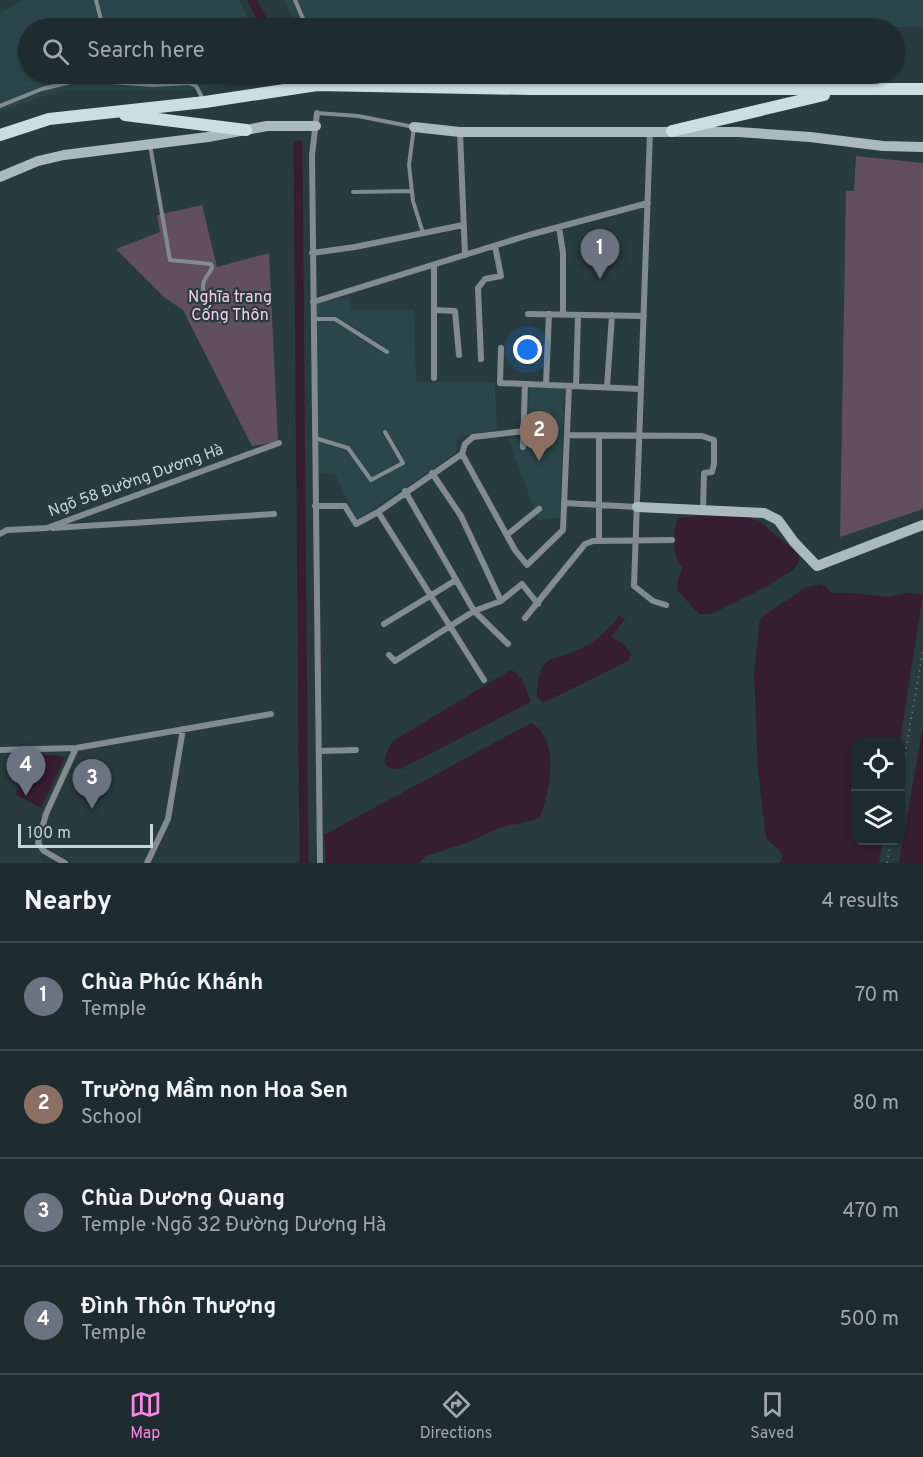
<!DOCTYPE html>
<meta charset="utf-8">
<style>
body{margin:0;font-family:Overpass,sans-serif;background:#2b383b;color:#f1f3f6}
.controls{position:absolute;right:18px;bottom:18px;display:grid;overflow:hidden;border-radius:12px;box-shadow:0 2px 4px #0004}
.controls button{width:54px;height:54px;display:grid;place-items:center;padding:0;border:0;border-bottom:2px solid #3c484b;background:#1e2c2f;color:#f1f3f6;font:30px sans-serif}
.scale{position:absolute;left:18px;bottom:15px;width:135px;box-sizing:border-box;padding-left:6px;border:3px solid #c9d4d6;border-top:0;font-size:16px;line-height:21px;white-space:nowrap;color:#c9d4d6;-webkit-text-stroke:4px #283b3f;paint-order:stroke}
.you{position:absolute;left:528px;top:350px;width:21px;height:21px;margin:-15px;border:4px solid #fff;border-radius:50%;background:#1a73e8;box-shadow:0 0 0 9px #1a73e833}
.badge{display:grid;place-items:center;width:39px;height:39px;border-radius:50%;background:#fc86e3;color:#fff;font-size:20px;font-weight:700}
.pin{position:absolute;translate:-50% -50px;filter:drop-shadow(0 2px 3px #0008)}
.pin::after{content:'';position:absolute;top:32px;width:21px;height:18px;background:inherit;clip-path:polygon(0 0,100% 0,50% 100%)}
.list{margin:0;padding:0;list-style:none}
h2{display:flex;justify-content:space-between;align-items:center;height:78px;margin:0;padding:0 24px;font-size:26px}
h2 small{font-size:20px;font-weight:400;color:#a1a7aa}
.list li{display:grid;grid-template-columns:39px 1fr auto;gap:18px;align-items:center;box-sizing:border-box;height:108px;padding:0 24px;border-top:2px solid #3c484b}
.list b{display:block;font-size:22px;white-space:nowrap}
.list p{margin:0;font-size:20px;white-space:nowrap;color:#a1a7aa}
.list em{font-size:20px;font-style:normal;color:#a1a7aa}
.icon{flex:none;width:33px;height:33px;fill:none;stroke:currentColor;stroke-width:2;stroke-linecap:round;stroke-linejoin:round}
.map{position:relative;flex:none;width:923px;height:863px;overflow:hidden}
.search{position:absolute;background:#1e2c2f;box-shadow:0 2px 4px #0004;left:18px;right:18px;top:18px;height:66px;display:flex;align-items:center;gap:15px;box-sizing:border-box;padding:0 21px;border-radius:33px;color:#a1a7aa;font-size:22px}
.sheet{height:510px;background:#1e2c2f}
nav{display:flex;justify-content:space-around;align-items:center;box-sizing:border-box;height:84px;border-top:2px solid #3c484b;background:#1e2c2f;font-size:16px;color:#a1a7aa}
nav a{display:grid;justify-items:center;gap:3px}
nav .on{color:#fc86e3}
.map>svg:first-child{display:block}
.built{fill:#2a464b}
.green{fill:#624f5d}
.water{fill:#371d31}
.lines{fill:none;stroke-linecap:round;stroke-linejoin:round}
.canal{stroke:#371d31;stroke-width:9}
.path{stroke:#68787b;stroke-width:1.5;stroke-dasharray:1.5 4.5;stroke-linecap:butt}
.lane{stroke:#828b8d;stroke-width:4}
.street{stroke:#828b8d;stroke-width:6}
.secondary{stroke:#abbabd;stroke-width:10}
.primary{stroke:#cbdfe2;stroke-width:12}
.labels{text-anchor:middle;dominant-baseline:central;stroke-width:4.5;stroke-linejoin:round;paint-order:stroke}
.park-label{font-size:16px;fill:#f9cded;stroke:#283b3f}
.street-label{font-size:16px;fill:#c9d4d6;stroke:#283b3f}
</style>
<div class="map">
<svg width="923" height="863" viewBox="0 0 923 863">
<rect width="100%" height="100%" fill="#283b3f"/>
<path class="built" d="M 23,0 L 239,0 L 253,28 L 28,28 L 28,74 L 275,74 L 278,79 L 186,90 L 63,90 L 0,111 L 0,13 Z
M 283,0 L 923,0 L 923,27 L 301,28 Z
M 350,299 L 351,310 L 414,310 L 416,382 L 495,382 L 497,430 L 457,437 L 456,453 L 357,520 L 335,474 L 316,473 L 317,300 Z
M 529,387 L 564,389 L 560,518 L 538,520 L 508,438 L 527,441 Z"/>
<path class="green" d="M 856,156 L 923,163 L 923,509 L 840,537 L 846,191 L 854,191 Z
M 202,205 L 217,267 L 269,253 L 278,442 L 252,446 L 183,310 L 164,297 L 116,249 L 160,232 L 157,215 Z"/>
<path class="water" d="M 699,516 L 747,517 L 759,521 L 793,549 L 799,557 L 799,562 L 794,569 L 766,587 L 711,614 L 699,614 L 677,590 L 677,584 L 682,567 C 671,555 674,533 677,518 Z
M 822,584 L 832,593 L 853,593 L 888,597 L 908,593 L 923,594 L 900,741 L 856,742 L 856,840 L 883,841 L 879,863 L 780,863 L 783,856 C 778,846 771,845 766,837 L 758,772 L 754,673 L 760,618 L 806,587 Z
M 619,616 L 625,619 L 611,637 L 622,643 L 632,654 L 628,661 L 543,703 L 537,697 C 537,686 538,668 548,661 C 552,658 560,657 566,655 C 588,647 605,635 619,616 Z
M 511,670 C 524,676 526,690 531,702 L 400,769 L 391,769 L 384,763 L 386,753 L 393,741 Z
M 531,723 C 561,740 550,791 540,817 L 531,821 L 501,827 L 469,842 L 426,856 L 419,863 L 326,863 L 324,835 Z
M 923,726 L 923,863 L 899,863 Z
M 35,754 L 63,756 L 64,760 L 41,808 L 15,794 Z"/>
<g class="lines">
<path class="canal" d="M 252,0 L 267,28
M 298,145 L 304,863"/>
<path class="path" d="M 900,784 L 923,650
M 887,863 L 891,840"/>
<path class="lane" d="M 96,0 L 103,28
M 295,0 L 307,28
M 0,106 L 42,89 L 71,82 L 95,81 L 153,85 L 189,83 L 196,86 L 204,101
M 317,113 L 358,116 L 414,127 L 409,165 L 413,201 L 423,233
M 150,145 L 170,260 L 211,264 L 212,268 C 210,272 206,277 204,281 C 199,294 213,310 219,321
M 353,192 L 412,191
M 314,319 L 335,319 L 387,352
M 315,438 L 348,448 L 371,480 L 403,463 L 385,432"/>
<path class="street" d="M 317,113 L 312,155 L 320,863
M 460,132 L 465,255
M 650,132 L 634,586 L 653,601 L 666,605
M 559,227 L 563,253 L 563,314
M 312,253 L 355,247 L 463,225
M 313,302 L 529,235 L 648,203
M 435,310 L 455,311 L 459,355
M 528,314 L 644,316
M 501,348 L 500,383 L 641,389
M 481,359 L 478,288 L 485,279 L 501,276 L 495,246
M 434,378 L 434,265
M 546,384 L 549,314
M 576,386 L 578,315
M 607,387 L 612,315
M 567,435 L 702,436 L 714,440 L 714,464 L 712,472 L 704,473 L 703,510
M 523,447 L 525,384
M 462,454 L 515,550 L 527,565 L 563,530 L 569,386
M 432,473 L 461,516 L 501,601
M 405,491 L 474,611 L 508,644
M 564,503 L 637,507
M 315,506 L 345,506 L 356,524 L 378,512 L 462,454 L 465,444 L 473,437 L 524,431
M 378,512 L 484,680
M 53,528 L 274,514
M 0,534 L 7,530 L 47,528 L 279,443
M 507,535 L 539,509
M 599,541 L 599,436
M 525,618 L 585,544 L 593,541 L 672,540
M 384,624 L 456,580
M 389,655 L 395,661 L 474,611 L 501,601 L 522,584 L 538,604
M 0,750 L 76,748 L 271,714
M 319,751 L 356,750
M 65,863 L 44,851 L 38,843 L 46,814 L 76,748
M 147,863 L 168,819 L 183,729"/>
<path class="secondary" d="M 414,127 L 460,132 L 738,132 L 810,137 L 883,146 L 923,147
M 0,177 L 38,161 L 64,155 L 208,137 L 267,126 L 316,126
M 637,507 L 764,513 L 778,520 L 794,542 L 817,566 L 923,525"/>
<path class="primary" d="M 125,115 L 246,130
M 672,131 L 824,95
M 0,135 L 49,119 L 205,102 L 317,85 L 530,89 L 923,89"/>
</g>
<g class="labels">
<g class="park-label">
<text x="230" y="298">Nghĩa trang<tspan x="230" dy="18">Cống Thôn</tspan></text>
</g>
<g class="street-label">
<text transform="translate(136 481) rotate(-20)">Ngõ 58 Đường Dương Hà</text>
</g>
</g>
</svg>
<div class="controls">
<button><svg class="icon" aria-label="locate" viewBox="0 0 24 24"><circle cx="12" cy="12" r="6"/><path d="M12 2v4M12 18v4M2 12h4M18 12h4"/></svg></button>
<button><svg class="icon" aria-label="layers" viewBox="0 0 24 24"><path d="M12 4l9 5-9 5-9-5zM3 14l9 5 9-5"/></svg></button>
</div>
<div class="scale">100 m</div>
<div class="you"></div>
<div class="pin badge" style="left:600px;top:279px;background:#6b7280">1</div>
<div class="pin badge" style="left:539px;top:461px;background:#8d6e63">2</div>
<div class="pin badge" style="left:92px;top:809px;background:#6b7280">3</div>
<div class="pin badge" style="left:26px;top:796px;background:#6b7280">4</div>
<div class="search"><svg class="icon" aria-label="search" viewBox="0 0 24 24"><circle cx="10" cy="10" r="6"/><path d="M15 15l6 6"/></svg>Search here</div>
</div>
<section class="sheet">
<h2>Nearby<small>4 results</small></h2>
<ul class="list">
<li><span class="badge" style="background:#6b7280">1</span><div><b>Chùa Phúc Khánh</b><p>Temple</p></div><em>70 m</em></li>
<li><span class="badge" style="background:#8d6e63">2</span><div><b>Trường Mầm non Hoa Sen</b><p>School</p></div><em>80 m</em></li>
<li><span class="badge" style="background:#6b7280">3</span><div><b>Chùa Dương Quang</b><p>Temple · Ngõ 32 Đường Dương Hà</p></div><em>470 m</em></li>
<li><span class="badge" style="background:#6b7280">4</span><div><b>Đình Thôn Thượng</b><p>Temple</p></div><em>500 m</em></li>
</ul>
</section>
<nav>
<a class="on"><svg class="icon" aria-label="map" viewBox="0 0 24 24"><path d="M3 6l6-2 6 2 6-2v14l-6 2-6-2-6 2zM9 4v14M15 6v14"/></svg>Map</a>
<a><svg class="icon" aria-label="directions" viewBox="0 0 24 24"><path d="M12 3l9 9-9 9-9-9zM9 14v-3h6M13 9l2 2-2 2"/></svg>Directions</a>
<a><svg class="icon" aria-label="saved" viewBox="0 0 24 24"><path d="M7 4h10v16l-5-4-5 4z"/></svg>Saved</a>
</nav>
